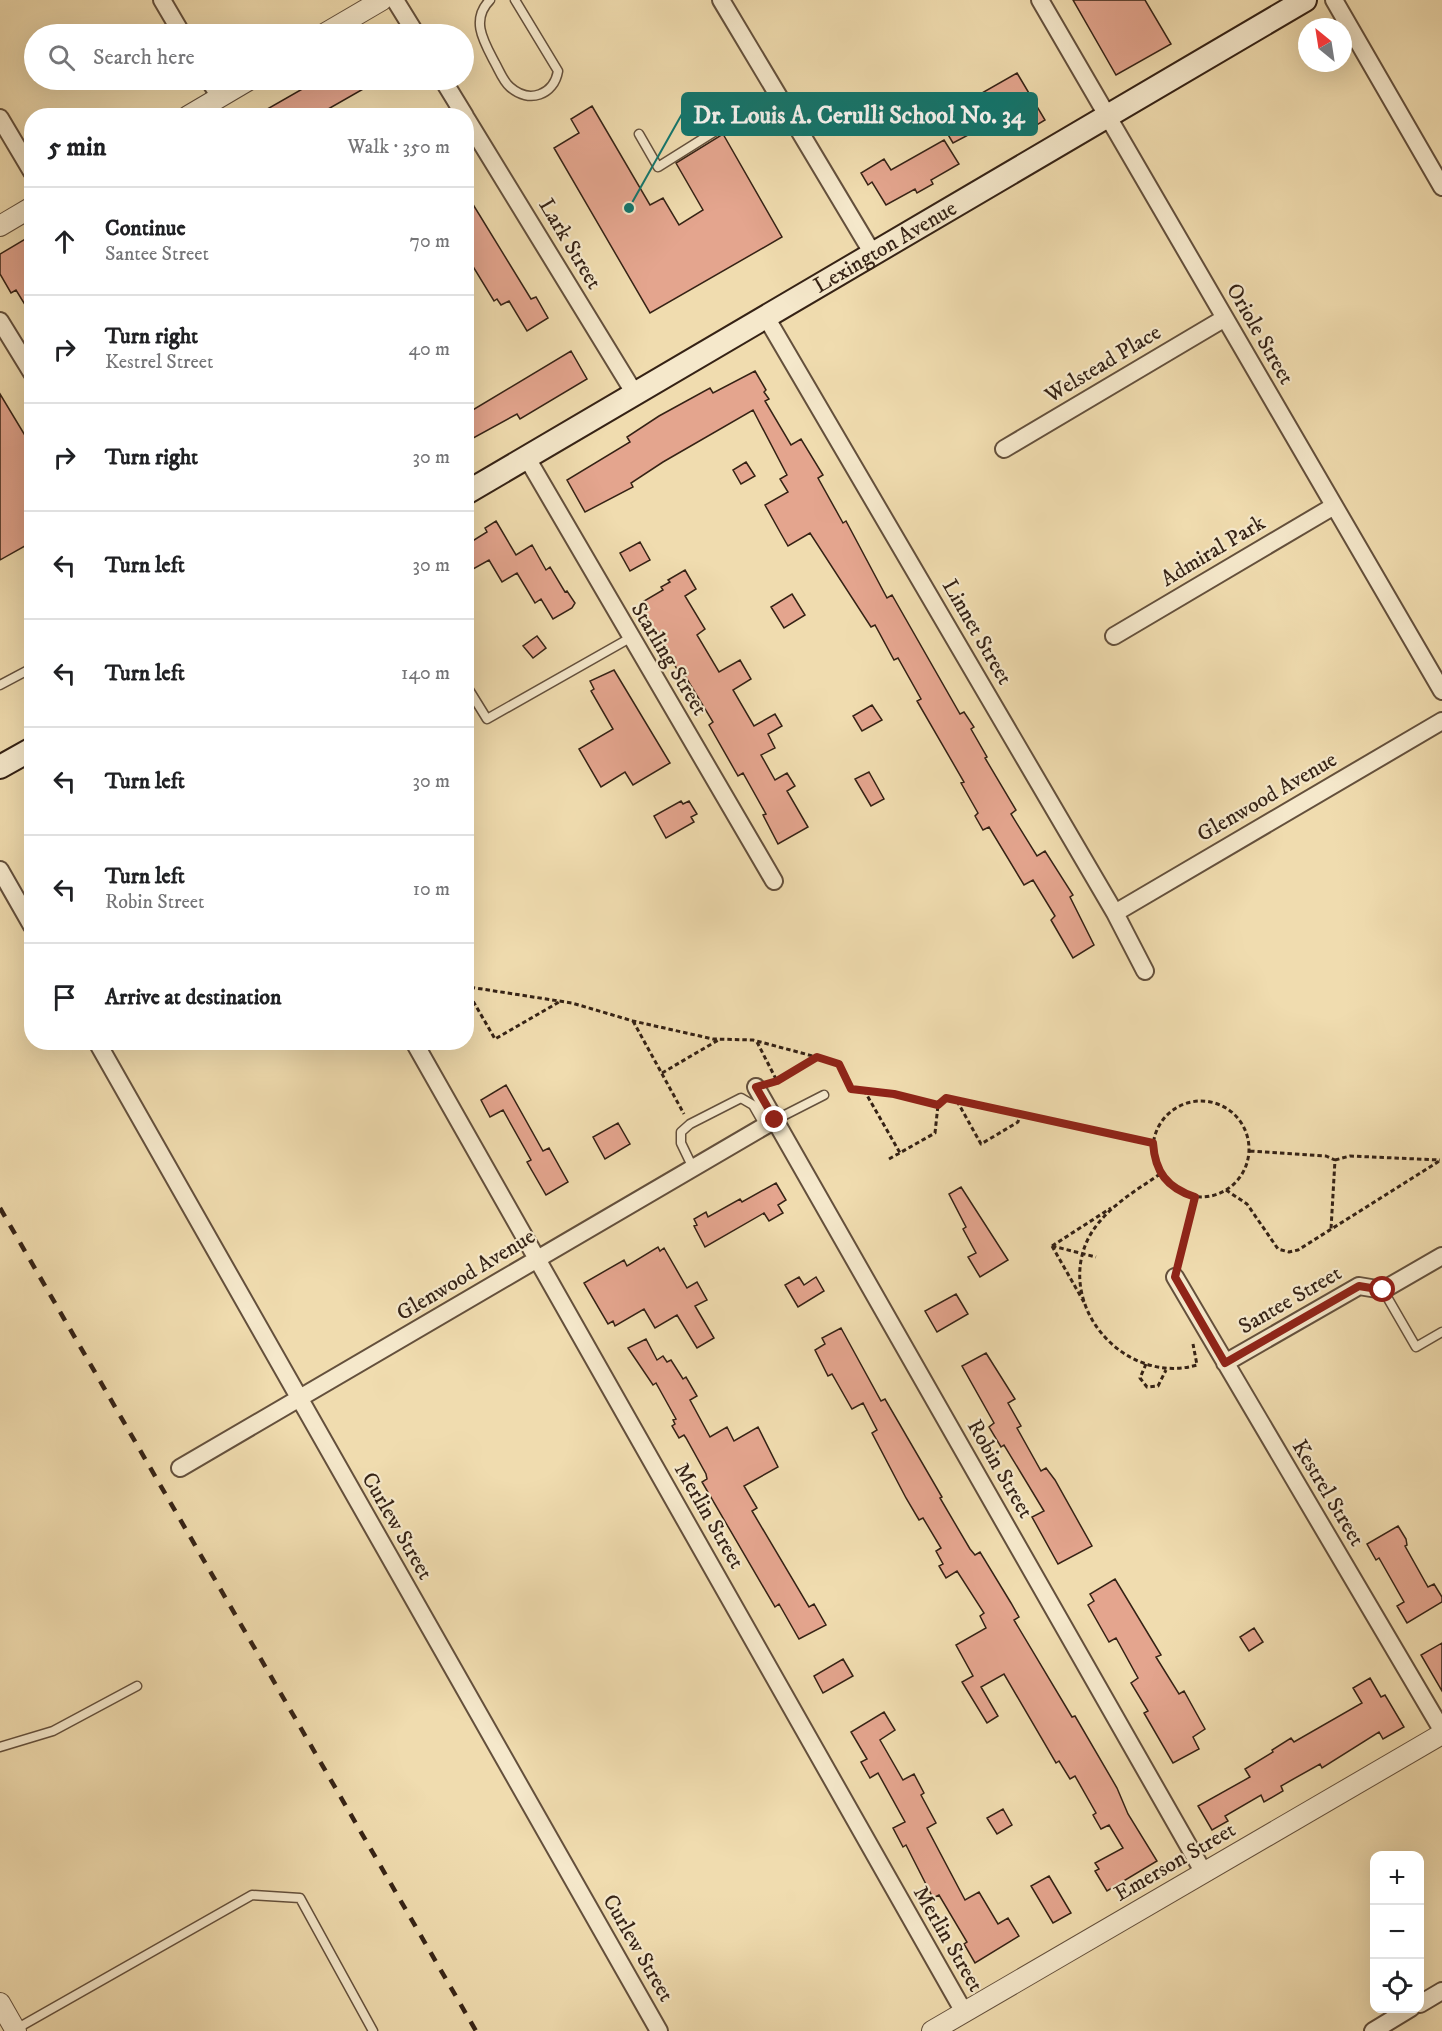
<!DOCTYPE html>
<meta charset="utf-8">
<style>
body{margin:0;font-family:"IM FELL DW Pica",serif;background:#f2f2f2;color:#202124}
.controls{position:absolute;right:18px;bottom:18px;display:grid;overflow:hidden;border-radius:12px;box-shadow:0 6px 24px #0002}
.controls button{width:54px;height:54px;display:grid;place-items:center;padding:0;border:0;border-bottom:2px solid #e0e0e0;background:#fff;color:#202124;font:30px sans-serif}
.compass{position:absolute;left:1298px;top:18px;width:54px;height:54px;border-radius:50%;background:#fff;box-shadow:0 6px 24px #0002;rotate:330deg}
.stop{position:absolute;width:18px;height:18px;margin:-14px;border:4px solid #8f2418;border-radius:50%;background:#fff}
.stop.end{background:#8f2418;border-color:#fff;box-shadow:0 2px 6px #0008}
.list{margin:0;padding:0;list-style:none}
h2{display:flex;justify-content:space-between;align-items:center;height:78px;margin:0;padding:0 24px;font-size:26px}
h2 small{font-size:20px;font-weight:400;color:#757577}
.list li{display:grid;grid-template-columns:39px 1fr auto;gap:18px;align-items:center;box-sizing:border-box;height:108px;padding:0 24px;border-top:2px solid #e0e0e0}
.list b{display:block;font-size:22px;white-space:nowrap}
.list p{margin:0;font-size:20px;white-space:nowrap;color:#757577}
.list em{font-size:20px;font-style:normal;color:#757577}
.icon{flex:none;width:33px;height:33px;fill:none;stroke:currentColor;stroke-width:2;stroke-linecap:round;stroke-linejoin:round}
.map{position:relative;flex:none;width:1442px;height:2031px;overflow:hidden}
.search{position:absolute;background:#fff;box-shadow:0 6px 24px #0002;left:24px;top:24px;width:450px;height:66px;display:flex;align-items:center;gap:15px;box-sizing:border-box;padding:0 21px;border-radius:33px;color:#757577;font-size:22px}
.panel{position:absolute;background:#fff;box-shadow:0 6px 24px #0002;left:24px;top:108px;width:450px;height:942px;border-radius:24px}
.map>svg:first-child{display:block}
.building{fill:#e4a58e;stroke:#352215;stroke-width:1.5}
.lines{fill:none;stroke-linecap:round;stroke-linejoin:round}
.service-casing{stroke:#64503c;stroke-width:11}
.minor-casing{stroke:#64503c;stroke-width:20}
.tertiary-casing{stroke:#64503c;stroke-width:22}
.secondary-casing{stroke:#352215;stroke-width:26}
.path{stroke:#352215;stroke-width:3;stroke-dasharray:4.5 3;stroke-linecap:butt}
.service{stroke:#f5e8cb;stroke-width:8}
.minor{stroke:#f5e8cb;stroke-width:16}
.tertiary{stroke:#f5e8cb;stroke-width:20}
.secondary{stroke:#f5e8cb;stroke-width:22}
.rail{stroke:#352215;stroke-width:4.5;stroke-dasharray:10 10;stroke-linecap:butt}
.route{stroke:#8f2418;stroke-width:8}
.labels{text-anchor:middle;dominant-baseline:central;stroke-width:4.5;stroke-linejoin:round;paint-order:stroke}
.street-label{font-size:22px;fill:#352215;stroke:#f5e8cb}
.leader{fill:none;stroke:#0f766e;stroke-width:2}
.callout-dot{fill:#0f766e;stroke:#f5e8cb;stroke-width:2}
.callout{fill:#0f766e;stroke:#0f766e;stroke-width:2}
.callout-label{font-size:24px;text-anchor:middle;font-weight:bold;fill:#fff}
</style>
<div class="map">
<svg width="1442" height="2031" viewBox="0 0 1442 2031">
<rect width="100%" height="100%" fill="#f0dcaf"/>
<filter id="stains"><feTurbulence type="fractalNoise" baseFrequency=".00333" numOctaves="4"/><feColorMatrix values="0 0 0 0 .2 0 0 0 0 .09 0 0 0 0 .02 0 0 0 .5 -.17"/></filter>
<radialGradient id="worn" r=".72"><stop offset=".6" stop-color="#630" stop-opacity="0"/><stop offset="1" stop-color="#630" stop-opacity=".3"/></radialGradient>
<path class="building" d="M 1073,0 L 1145,0 L 1171,44 L 1116,75 Z
M 1017,73 L 1045,120 L 1020,135 L 1008,114 L 953,143 L 938,118 Z
M 318,80 L 379,80 L 316,116 L 255,116 Z
M 592,106 L 650,205 L 663,198 L 679,225 L 703,210 L 676,163 L 723,134 L 782,237 L 650,313 L 554,148 L 579,133 L 571,119 Z
M 944,140 L 959,164 L 931,180 L 933,184 L 917,193 L 915,189 L 886,205 L 872,182 L 868,185 L 861,173 L 884,159 L 891,170 Z
M 466,193 L 531,299 L 536,297 L 548,318 L 527,331 L 509,301 L 501,305 L 497,299 L 494,301 L 466,255 Z
M 32,235 L 32,316 L 16,290 L 11,293 L 0,274 L 0,254 Z
M 571,351 L 587,379 L 520,419 L 517,414 L 466,442 L 466,414 Z
M 755,371 L 766,390 L 764,392 L 769,399 L 765,401 L 791,445 L 801,439 L 823,475 L 818,478 L 843,523 L 846,521 L 887,598 L 892,595 L 960,714 L 964,712 L 974,727 L 971,729 L 987,757 L 985,758 L 1016,810 L 1011,814 L 1037,856 L 1045,851 L 1073,895 L 1070,897 L 1094,945 L 1073,958 L 1051,920 L 1055,916 L 1033,880 L 1024,885 L 989,827 L 983,830 L 975,816 L 978,813 L 961,783 L 964,782 L 917,701 L 921,699 L 898,658 L 894,660 L 875,625 L 871,627 L 810,533 L 788,546 L 780,532 L 765,505 L 788,492 L 780,479 L 787,475 L 753,410 L 663,462 L 631,483 L 633,487 L 585,512 L 567,480 L 630,442 L 627,437 L 659,416 L 710,388 L 713,393 Z
M 0,394 L 32,447 L 32,542 L 0,560 Z
M 746,462 L 755,476 L 741,484 L 733,470 Z
M 496,521 L 516,555 L 532,545 L 546,570 L 550,567 L 565,592 L 567,591 L 575,603 L 572,608 L 553,619 L 541,599 L 535,603 L 517,573 L 502,582 L 489,560 L 466,573 L 466,545 L 487,532 L 485,528 Z
M 640,542 L 650,560 L 630,571 L 620,553 Z
M 685,570 L 696,589 L 685,596 L 705,629 L 697,635 L 719,672 L 740,660 L 751,679 L 733,690 L 754,726 L 775,714 L 782,726 L 768,734 L 775,748 L 761,755 L 775,780 L 787,773 L 795,786 L 787,791 L 808,827 L 778,844 L 763,815 L 766,814 L 743,773 L 738,776 L 709,725 L 713,722 L 684,674 L 681,676 L 639,604 L 663,590 L 661,587 L 670,582 L 668,580 Z
M 792,594 L 805,615 L 784,628 L 771,607 Z
M 537,636 L 546,648 L 533,658 L 523,646 Z
M 614,670 L 670,763 L 633,785 L 625,772 L 601,787 L 579,749 L 613,729 L 591,691 L 594,689 L 590,681 Z
M 872,705 L 882,720 L 862,731 L 853,716 Z
M 869,772 L 884,799 L 871,806 L 855,779 Z
M 681,801 L 683,804 L 689,801 L 697,814 L 691,817 L 694,822 L 666,838 L 654,816 Z
M 506,1085 L 543,1151 L 549,1148 L 568,1182 L 546,1195 L 527,1162 L 531,1160 L 503,1110 L 490,1117 L 481,1100 Z
M 618,1123 L 630,1144 L 605,1159 L 593,1137 Z
M 776,1183 L 786,1200 L 778,1205 L 783,1213 L 769,1221 L 764,1213 L 705,1247 L 694,1226 L 697,1225 L 694,1219 L 706,1212 L 708,1217 L 740,1199 L 742,1202 Z
M 961,1187 L 1008,1260 L 980,1277 L 968,1257 L 976,1253 L 963,1229 L 966,1227 L 949,1194 Z
M 658,1247 L 660,1251 L 664,1248 L 687,1288 L 697,1282 L 707,1300 L 695,1306 L 714,1338 L 697,1348 L 677,1315 L 655,1328 L 644,1309 L 615,1326 L 613,1321 L 608,1324 L 584,1283 L 624,1260 L 627,1266 Z
M 799,1277 L 804,1285 L 816,1277 L 824,1291 L 798,1307 L 785,1285 Z
M 956,1294 L 968,1314 L 937,1332 L 925,1311 Z
M 841,1328 L 881,1401 L 885,1399 L 942,1497 L 940,1498 L 970,1549 L 975,1555 L 980,1552 L 1011,1603 L 1019,1617 L 1014,1620 L 1072,1717 L 1075,1716 L 1117,1788 L 1128,1814 L 1157,1861 L 1107,1891 L 1095,1871 L 1099,1869 L 1095,1863 L 1123,1848 L 1109,1825 L 1101,1829 L 1093,1815 L 1096,1813 L 1075,1776 L 1070,1779 L 1059,1761 L 1056,1763 L 1004,1674 L 981,1687 L 998,1716 L 987,1723 L 962,1682 L 973,1676 L 956,1645 L 986,1628 L 980,1616 L 984,1613 L 957,1571 L 946,1578 L 939,1566 L 943,1564 L 936,1551 L 941,1548 L 923,1518 L 919,1520 L 906,1498 L 872,1433 L 877,1430 L 863,1403 L 852,1409 L 832,1374 L 828,1376 L 815,1350 L 825,1344 L 822,1338 Z
M 646,1339 L 657,1360 L 663,1356 L 667,1362 L 671,1360 L 683,1379 L 686,1377 L 697,1396 L 690,1400 L 710,1437 L 727,1427 L 734,1441 L 758,1427 L 778,1467 L 744,1486 L 757,1508 L 752,1511 L 809,1607 L 814,1604 L 826,1625 L 799,1639 L 779,1604 L 775,1607 L 702,1482 L 707,1479 L 706,1474 L 686,1438 L 684,1435 L 679,1438 L 672,1426 L 675,1424 L 673,1420 L 676,1419 L 656,1383 L 653,1385 L 628,1348 Z
M 986,1353 L 1015,1399 L 1008,1403 L 1021,1426 L 1017,1428 L 1041,1471 L 1046,1468 L 1055,1480 L 1092,1546 L 1058,1564 L 1032,1517 L 1044,1511 L 1004,1445 L 1001,1447 L 989,1427 L 994,1423 L 962,1366 Z
M 1398,1526 L 1406,1539 L 1407,1545 L 1405,1546 L 1428,1587 L 1434,1584 L 1442,1597 L 1442,1602 L 1407,1623 L 1397,1606 L 1404,1602 L 1379,1558 L 1376,1560 L 1367,1544 Z
M 1115,1579 L 1161,1655 L 1156,1657 L 1179,1694 L 1184,1691 L 1205,1729 L 1193,1737 L 1199,1749 L 1173,1763 L 1144,1713 L 1148,1711 L 1131,1683 L 1138,1678 L 1116,1638 L 1109,1642 L 1088,1605 L 1094,1601 L 1090,1594 Z
M 1254,1628 L 1263,1642 L 1249,1651 L 1240,1637 Z
M 1442,1643 L 1442,1691 L 1421,1655 Z
M 843,1659 L 853,1676 L 823,1693 L 814,1676 Z
M 1370,1678 L 1381,1697 L 1385,1695 L 1404,1727 L 1383,1739 L 1379,1732 L 1322,1768 L 1320,1764 L 1281,1786 L 1283,1791 L 1264,1802 L 1261,1795 L 1225,1816 L 1228,1821 L 1212,1830 L 1198,1806 L 1250,1777 L 1245,1769 L 1273,1752 L 1272,1750 L 1291,1738 L 1294,1742 L 1362,1703 L 1353,1688 Z
M 884,1712 L 895,1730 L 880,1740 L 903,1780 L 914,1774 L 924,1793 L 921,1795 L 936,1823 L 927,1828 L 965,1900 L 979,1892 L 998,1924 L 1008,1918 L 1019,1936 L 975,1963 L 964,1944 L 967,1942 L 939,1895 L 933,1898 L 906,1845 L 903,1847 L 893,1828 L 905,1822 L 878,1773 L 870,1778 L 861,1762 L 867,1759 L 851,1732 Z
M 1003,1809 L 1012,1825 L 997,1834 L 987,1818 Z
M 1049,1876 L 1071,1913 L 1053,1923 L 1031,1886 Z"/>
<g class="lines">
<defs>
<path id="service" d="M 490,0 C 470,20 484,42 495,63 C 499,70 503,81 510,87 C 529,104 554,95 558,71 L 515,0
M 639,134 L 658,167 L 776,93
M 0,685 L 32,668
M 466,685 L 487,719 L 630,638
M 775,1120 L 824,1095
M 693,1168 L 681,1143 L 681,1132 L 690,1124 L 741,1098 L 753,1105 L 765,1126
M 1383,1290 L 1416,1347 L 1442,1332
M 0,1747 L 53,1731 L 137,1686
M 16,2029 L 252,1895 L 300,1898 L 373,2031"/>
<path id="minor" d="M 162,0 L 182,34
M 395,0 L 416,34
M 721,0 L 873,254
M 1040,0 L 1442,691
M 1334,0 L 1442,187
M 209,80 L 220,97
M 443,80 L 465,116
M 0,118 L 32,172
M 466,118 L 635,394
M 766,317 L 1115,913 L 1145,971
M 0,321 L 32,373
M 1004,449 L 1225,318
M 527,458 L 774,881
M 1114,636 L 1334,506
M 0,870 L 32,926
M 1115,913 L 1442,721
M 97,1042 L 659,2031
M 414,1042 L 964,2012
M 756,1087 L 1204,1873
M 1175,1277 L 1442,1730
M 1225,1363 L 1359,1286 L 1383,1290 L 1442,1256
M 180,1468 L 775,1120
M 1420,2004 L 1442,1991
M 1373,2031 L 1411,2008"/>
<path id="tertiary" d="M 324,34 L 382,0
M 188,116 L 249,80
M 0,226 L 32,207
M 0,2003 L 16,2031
M 932,2031 L 1442,1734"/>
<g id="secondary">
<path id="s1" d="M 466,493 L 1305,0"/>
<path d="M 0,767 L 32,749"/>
</g>
</defs>
<use href="#service" class="service-casing"/>
<use href="#minor" class="minor-casing"/>
<use href="#tertiary" class="tertiary-casing"/>
<use href="#secondary" class="secondary-casing"/>
<path class="path" d="M 466,982 L 469,987 L 572,1003 L 633,1021 L 713,1039 L 753,1040 L 839,1063 L 851,1089 L 894,1094 L 938,1105 L 946,1098 L 1153,1143
M 469,987 L 473,1001 L 495,1039 L 559,1002
M 633,1021 L 684,1114
M 757,1042 L 777,1081
M 662,1073 L 720,1039
M 772,1082 L 816,1058
M 864,1090 L 900,1153
M1153 1149a48 48 0 1 1 96 0a48 48 0 1 1-96 0Z
M 957,1101 L 981,1144 L 1018,1122 L 1020,1113
M 1250,1151 L 1326,1156 L 1335,1160 L 1331,1229
M 889,1159 L 935,1133 L 938,1105
M 1335,1160 L 1350,1156 L 1440,1160
M 1160,1174 C 1134,1192 1105,1208 1089,1237 C 1054,1305 1124,1386 1197,1365 L 1193,1344
M 1226,1190 L 1247,1204 L 1278,1249 L 1289,1252 L 1298,1250 L 1441,1160
M 1052,1246 L 1111,1208
M 1052,1246 L 1085,1304
M 1052,1246 L 1096,1257
M 1179,1261 L 1195,1196
M 1146,1364 L 1140,1378 L 1147,1387 L 1158,1386 L 1166,1370"/>
<use href="#service" class="service"/>
<use href="#minor" class="minor"/>
<use href="#tertiary" class="tertiary"/>
<use href="#secondary" class="secondary"/>
<path class="rail" d="M 0,1208 L 476,2031"/>
</g>
<g class="lines">
<path class="route" d="M 775,1120 L 756,1087 L 777,1081 L 817,1057 L 839,1064 L 851,1089 L 894,1094 L 938,1105 L 946,1098 L 1153,1143 C 1155,1172 1167,1188 1195,1197 L 1175,1277 L 1225,1363 L 1359,1286 L 1383,1290"/>
</g>
<g class="labels">
<g class="street-label">
<text transform="translate(570 244) rotate(59)">Lark Street</text>
<text stroke="none"><textPath href="#s1" startOffset="486">Lexington Avenue</textPath></text>
<text transform="translate(1260 334) rotate(60)">Oriole Street</text>
<text transform="translate(1103 364) rotate(-31)">Welstead Place</text>
<text transform="translate(1213 551) rotate(-31)">Admiral Park</text>
<text transform="translate(977 632) rotate(60)">Linnet Street</text>
<text transform="translate(669 659) rotate(59)">Starling Street</text>
<text transform="translate(1267 797) rotate(-30)">Glenwood Avenue</text>
<text transform="translate(466 1275) rotate(-31)">Glenwood Avenue</text>
<text transform="translate(1290 1300) rotate(-30)">Santee Street</text>
<text transform="translate(1000 1469) rotate(60)">Robin Street</text>
<text transform="translate(1328 1493) rotate(59)">Kestrel Street</text>
<text transform="translate(709 1516) rotate(60)">Merlin Street</text>
<text transform="translate(397 1526) rotate(60)">Curlew Street</text>
<text transform="translate(1175 1862) rotate(-30)">Emerson Street</text>
<text transform="translate(948 1939) rotate(60)">Merlin Street</text>
<text transform="translate(638 1948) rotate(60)">Curlew Street</text>
</g>
</g>
<path class="leader" d="M629 208L682 114"/>
<circle class="callout-dot" cx="629" cy="208" r="6"/>
<rect class="callout" x="682" y="93" width="355" height="42" rx="6"/>
<g class="callout-label">
<text x="859" y="123">Dr. Louis A. Cerulli School No. 34</text>
</g>
<rect width="100%" height="100%" filter="url(#stains)"/>
<rect width="100%" height="100%" fill="url(#worn)"/>
</svg>
<div class="controls">
<button>+</button>
<button>−</button>
<button><svg class="icon" aria-label="locate" viewBox="0 0 24 24"><circle cx="12" cy="12" r="6"/><path d="M12 2v4M12 18v4M2 12h4M18 12h4"/></svg></button>
</div>
<svg class="compass" viewBox="-18 -18 36 36"><path d="M0-13l5 13h-10z" fill="#e53935"/><path d="M0 13l5-13h-10z" fill="#757577"/></svg>
<div class="stop" style="left:1383px;top:1290px"></div>
<div class="stop end" style="left:775px;top:1120px"></div>
<div class="search"><svg class="icon" aria-label="search" viewBox="0 0 24 24"><circle cx="10" cy="10" r="6"/><path d="M15 15l6 6"/></svg>Search here</div>
<section class="panel">
<h2>5 min<small>Walk · 350 m</small></h2>
<ul class="list">
<li><svg class="icon" aria-label="ahead" viewBox="0 0 24 24"><path d="M12 20V5M6 11l6-6 6 6"/></svg><div><b>Continue</b><p>Santee Street</p></div><em>70 m</em></li>
<li><svg class="icon" aria-label="right" viewBox="0 0 24 24"><path d="M7 20v-9h11M14 6l5 5-5 5"/></svg><div><b>Turn right</b><p>Kestrel Street</p></div><em>40 m</em></li>
<li><svg class="icon" aria-label="right" viewBox="0 0 24 24"><path d="M7 20v-9h11M14 6l5 5-5 5"/></svg><div><b>Turn right</b></div><em>30 m</em></li>
<li><svg class="icon" aria-label="left" viewBox="0 0 24 24"><path d="M17 20v-9H6M10 6l-5 5 5 5"/></svg><div><b>Turn left</b></div><em>30 m</em></li>
<li><svg class="icon" aria-label="left" viewBox="0 0 24 24"><path d="M17 20v-9H6M10 6l-5 5 5 5"/></svg><div><b>Turn left</b></div><em>140 m</em></li>
<li><svg class="icon" aria-label="left" viewBox="0 0 24 24"><path d="M17 20v-9H6M10 6l-5 5 5 5"/></svg><div><b>Turn left</b></div><em>30 m</em></li>
<li><svg class="icon" aria-label="left" viewBox="0 0 24 24"><path d="M17 20v-9H6M10 6l-5 5 5 5"/></svg><div><b>Turn left</b><p>Robin Street</p></div><em>10 m</em></li>
<li><svg class="icon" aria-label="arrive" viewBox="0 0 24 24"><path d="M6 21V4h12l-3 4 3 4H6"/></svg><div><b>Arrive at destination</b></div></li>
</ul>
</section>
</div>
